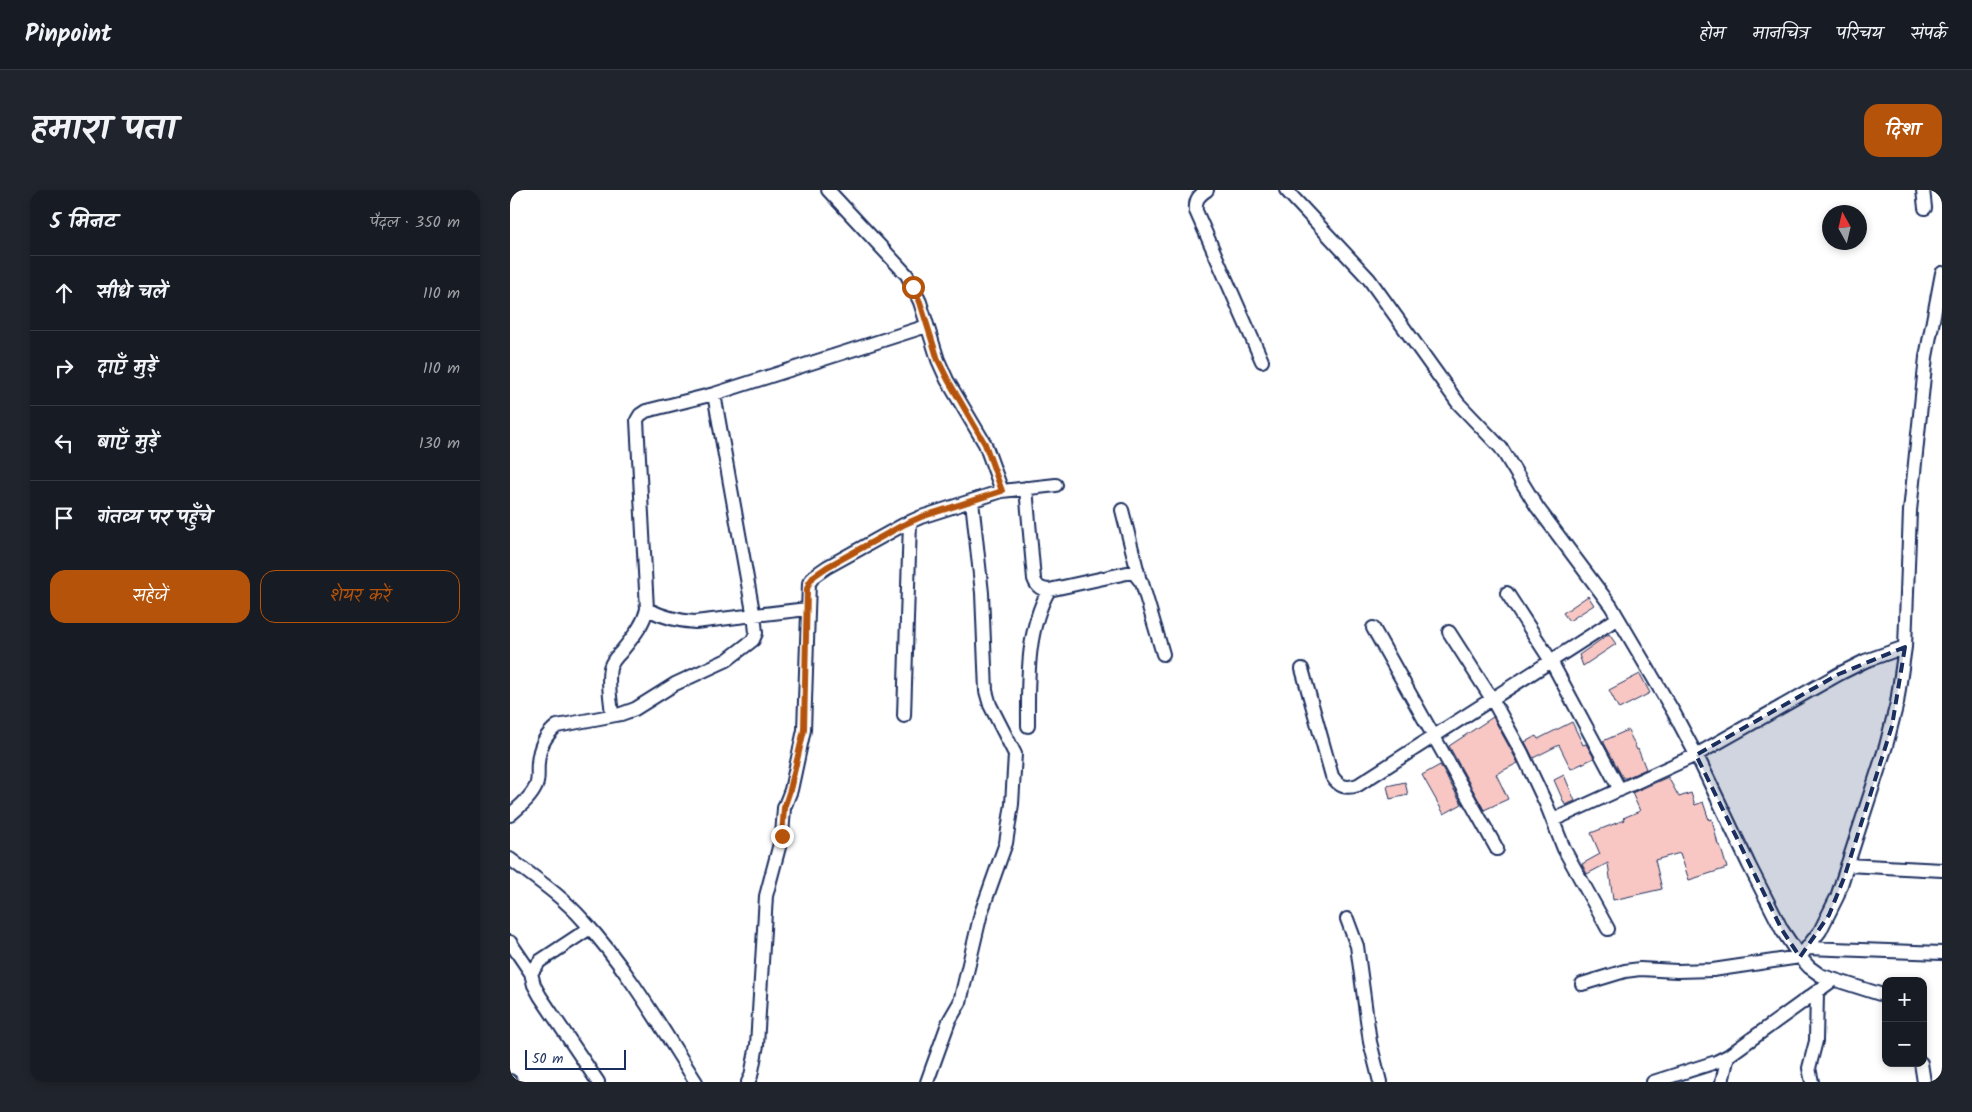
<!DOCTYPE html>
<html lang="hi">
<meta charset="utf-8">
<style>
body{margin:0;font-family:Kalam,"Playpen Sans Deva",sans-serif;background:#20242c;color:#f1f3f6}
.controls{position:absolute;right:15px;bottom:15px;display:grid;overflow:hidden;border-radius:10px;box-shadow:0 2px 8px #0003}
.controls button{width:45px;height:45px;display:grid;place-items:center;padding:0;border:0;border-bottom:1px solid #363941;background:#171b24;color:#f1f3f6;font:25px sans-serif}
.compass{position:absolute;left:1312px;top:15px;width:45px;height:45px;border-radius:50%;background:#171b24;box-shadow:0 2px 8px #0003;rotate:352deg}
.scale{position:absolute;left:15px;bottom:12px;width:101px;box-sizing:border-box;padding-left:5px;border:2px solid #1b2f5e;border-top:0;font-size:14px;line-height:18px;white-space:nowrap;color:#1b2f5e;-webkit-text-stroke:4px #fff;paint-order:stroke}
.stop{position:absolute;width:15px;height:15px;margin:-11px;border:4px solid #b45309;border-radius:50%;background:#fff}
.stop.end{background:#b45309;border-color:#fff;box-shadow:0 1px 5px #0008}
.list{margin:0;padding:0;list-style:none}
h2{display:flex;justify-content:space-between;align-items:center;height:65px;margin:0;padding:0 20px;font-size:21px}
h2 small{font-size:16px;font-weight:400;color:#9ea1a6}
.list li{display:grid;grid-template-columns:32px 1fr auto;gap:15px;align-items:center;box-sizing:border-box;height:75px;padding:0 20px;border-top:1px solid #363941}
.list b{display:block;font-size:19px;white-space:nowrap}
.list em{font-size:16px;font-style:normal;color:#9ea1a6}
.actions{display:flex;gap:10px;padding:15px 20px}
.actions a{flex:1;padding:11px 0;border:1px solid #b45309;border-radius:15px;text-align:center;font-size:18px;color:#b45309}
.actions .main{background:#b45309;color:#fff}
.icon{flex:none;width:28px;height:28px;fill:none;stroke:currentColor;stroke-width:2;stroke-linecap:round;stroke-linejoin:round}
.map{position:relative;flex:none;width:1432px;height:892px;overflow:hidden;border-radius:15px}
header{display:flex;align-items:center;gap:30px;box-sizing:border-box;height:70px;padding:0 25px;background:#171b24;border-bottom:1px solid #363941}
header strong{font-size:24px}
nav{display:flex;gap:28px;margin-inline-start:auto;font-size:18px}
.intro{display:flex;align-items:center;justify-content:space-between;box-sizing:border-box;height:120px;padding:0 30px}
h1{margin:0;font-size:35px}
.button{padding:12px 22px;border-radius:15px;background:#b45309;color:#fff;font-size:18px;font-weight:700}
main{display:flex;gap:30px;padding:0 30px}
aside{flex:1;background:#171b24;border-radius:15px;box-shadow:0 2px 8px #0003}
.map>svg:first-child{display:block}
.building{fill:#f8c7c4;stroke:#1b2f5e}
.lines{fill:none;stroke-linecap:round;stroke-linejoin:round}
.minor-casing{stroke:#1b2f5e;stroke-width:16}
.minor{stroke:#fff;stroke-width:12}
.route{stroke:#b45309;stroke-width:6}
.marked{fill:#1b2f5e;fill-opacity:0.2;stroke:#1b2f5e;stroke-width:4;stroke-dasharray:10 6;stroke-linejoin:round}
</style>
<header>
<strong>Pinpoint</strong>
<nav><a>होम</a><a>मानचित्र</a><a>परिचय</a><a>संपर्क</a></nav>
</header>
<div class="intro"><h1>हमारा पता</h1><a class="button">दिशा</a></div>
<main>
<aside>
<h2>5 मिनट<small>पैदल · 350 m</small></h2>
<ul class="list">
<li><svg class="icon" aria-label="ahead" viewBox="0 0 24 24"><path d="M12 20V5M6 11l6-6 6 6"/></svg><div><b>सीधे चलें</b></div><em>110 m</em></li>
<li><svg class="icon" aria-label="right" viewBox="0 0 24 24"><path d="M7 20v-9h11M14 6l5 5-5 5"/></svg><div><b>दाएँ मुड़ें</b></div><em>110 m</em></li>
<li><svg class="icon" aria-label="left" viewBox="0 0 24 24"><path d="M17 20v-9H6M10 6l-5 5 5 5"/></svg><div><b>बाएँ मुड़ें</b></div><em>130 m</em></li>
<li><svg class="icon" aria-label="arrive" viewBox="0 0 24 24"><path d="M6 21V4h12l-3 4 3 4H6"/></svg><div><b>गंतव्य पर पहुँचे</b></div></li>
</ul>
<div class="actions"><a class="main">सहेजें</a><a>शेयर करें</a></div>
</aside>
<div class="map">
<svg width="1432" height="892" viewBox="0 0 1432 892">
<rect width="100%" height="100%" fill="#fff"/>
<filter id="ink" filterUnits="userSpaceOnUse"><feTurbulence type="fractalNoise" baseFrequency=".02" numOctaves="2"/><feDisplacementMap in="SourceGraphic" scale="10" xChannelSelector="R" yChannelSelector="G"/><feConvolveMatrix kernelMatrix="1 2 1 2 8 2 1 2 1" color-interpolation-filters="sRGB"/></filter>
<g filter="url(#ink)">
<path class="building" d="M 1078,406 L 1084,415 L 1059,431 L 1053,423 Z
M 1099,444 L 1106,454 L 1073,476 L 1069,465 Z
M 1130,484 L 1140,503 L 1109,519 L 1099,500 Z
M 983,527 L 1008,573 L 986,584 L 998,609 L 974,620 L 939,556 Z
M 1062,532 L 1073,555 L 1076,554 L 1084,568 L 1061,579 L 1049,555 L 1023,568 L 1015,552 L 1026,546 L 1028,549 Z
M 1118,540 L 1127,560 L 1128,559 L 1136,579 L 1116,588 L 1113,588 L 1093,551 Z
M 930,575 L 952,614 L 934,624 L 912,585 Z
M 1054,585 L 1065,611 L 1055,615 L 1044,590 Z
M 1158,587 L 1169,607 L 1181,603 L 1185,615 L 1193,612 L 1199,630 L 1202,629 L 1208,655 L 1210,655 L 1217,678 L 1179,690 L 1170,663 L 1145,670 L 1152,699 L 1103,710 L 1098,673 L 1077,684 L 1072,674 L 1090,664 L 1081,643 L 1114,630 L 1113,628 L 1130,621 L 1122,603 Z
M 895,592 L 898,605 L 880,609 L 877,596 Z"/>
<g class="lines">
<defs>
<path id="minor" d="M 318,0 L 397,85 L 410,112 L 428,170 L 437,190 L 475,254 L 492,301
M 697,0 C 688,6 685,10 686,21 L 752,171
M 776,0 L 859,89 L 948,213 L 991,258 L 1027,317 L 1101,416 L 1164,523 L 1191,574 L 1239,675 L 1272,740 L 1290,767 L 1299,777 L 1310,785 L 1376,806
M 1413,0 L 1415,18
M 516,298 L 524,389 C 527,397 530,399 539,400 L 617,383 L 624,383 L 632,393 L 653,464
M 612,320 L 629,387
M 997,403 L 1041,471 L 1110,600
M 137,419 C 153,427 167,431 185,432 L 297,419
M 863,438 L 987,659
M 939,442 L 982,509 L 1012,563 L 1037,616 L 1054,659 L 1098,739
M 792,479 L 822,586 C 829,597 836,599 848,595 L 1108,428
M 102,525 C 101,511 97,493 100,478 C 102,471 106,467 111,462 C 122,448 133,436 137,419 L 127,230 L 130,225 L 136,221 L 204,204 L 417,136
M 394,526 L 400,332
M 518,536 C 518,491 516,440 539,400
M 0,625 C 9,617 21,608 26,596 C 29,589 27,581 28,573 C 29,559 35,545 47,536 L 111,524 L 125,519 L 165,494 L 217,470 L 243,450 L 246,443 L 245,433 L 204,204
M 1043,630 L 1186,565 L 1329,484 L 1355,471 L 1395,457
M 0,669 C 25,688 52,706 73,730 C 117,778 151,837 186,892
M 1337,675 L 1432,680
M 837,729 L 847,756 L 860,852 L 870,892
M 80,738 L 30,771 L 21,783 L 24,795 L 30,806 L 88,892
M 0,752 L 21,783
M 1297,758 L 1432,763
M 1072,794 L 1115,781 L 1130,779 L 1167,781 L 1203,780 L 1290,767 L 1310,741 L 1327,707 L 1376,556 L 1387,513 L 1395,457 L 1400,321 L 1416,167 L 1432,83
M 1411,873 L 1414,892
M 0,891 L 1,892
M 238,892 L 241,886 L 247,855 L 256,706 L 272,646 L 274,618 L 281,600 L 294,540 L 299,393 L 304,386 L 317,377 L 393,335 L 411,327 L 492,301 L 546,295
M 417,892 L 439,831 L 450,812 L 471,723 L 496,653 L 502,614 L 505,564 L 480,515 L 476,501 L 472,403 L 462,311
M 1143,892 L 1206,872 L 1218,866 L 1323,790
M 1212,892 L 1218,866
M 1302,892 L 1299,878 L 1306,851 L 1307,802"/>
</defs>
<use href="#minor" class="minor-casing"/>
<use href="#minor" class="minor"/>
</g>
</g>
<g class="lines" filter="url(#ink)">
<path class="route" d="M 272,646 L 274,618 L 280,600 L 294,540 L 297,399 L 299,393 L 304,386 L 317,377 L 393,335 L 411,327 L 492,301 L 475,254 L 438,190 L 428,170 L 410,112 L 403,97"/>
</g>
<path class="marked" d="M 1395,457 L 1382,536 L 1334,688 L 1319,725 L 1290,767 L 1272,740 L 1186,565 L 1329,484 Z"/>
</svg>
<div class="controls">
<button>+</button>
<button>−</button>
</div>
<svg class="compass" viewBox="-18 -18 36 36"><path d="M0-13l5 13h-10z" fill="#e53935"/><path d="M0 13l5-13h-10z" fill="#9ea1a6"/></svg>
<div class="scale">50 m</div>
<div class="stop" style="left:403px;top:97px"></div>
<div class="stop end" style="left:272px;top:646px"></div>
</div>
</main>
